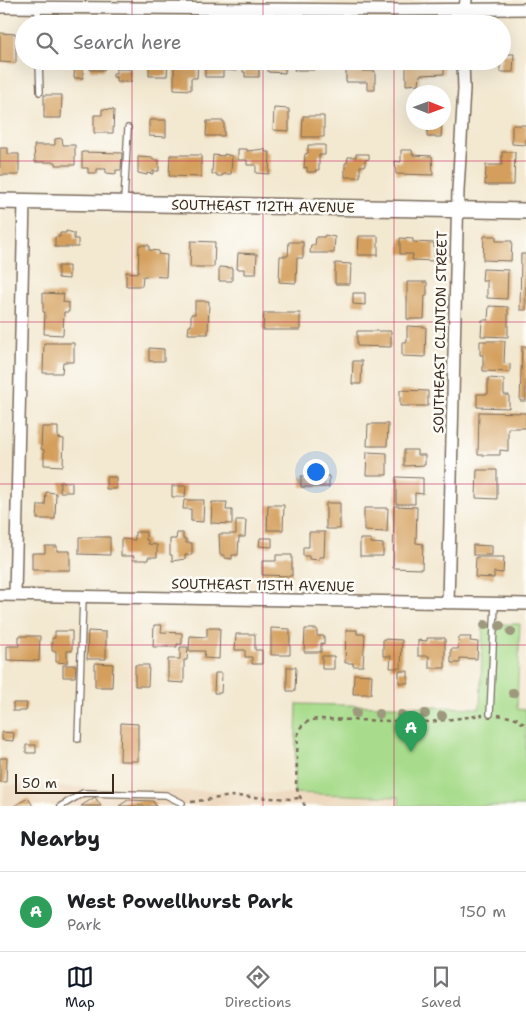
<!DOCTYPE html>
<style>
body{margin:0;font-family:"Shantell Sans",sans-serif;background:#f2f2f2;color:#202124}
.compass{position:absolute;left:406px;top:85px;width:45px;height:45px;border-radius:50%;background:#fff;box-shadow:0 5px 20px #0002;rotate:91deg}
.scale{position:absolute;left:15px;bottom:12px;width:99px;box-sizing:border-box;padding-left:5px;border:2px solid #3b2a1e;border-top:0;font-size:14px;line-height:18px;white-space:nowrap;color:#3b2a1e;-webkit-text-stroke:4px #fdfcf7;paint-order:stroke}
.you{position:absolute;left:315px;top:471px;width:18px;height:18px;margin:-12px;border:4px solid #fff;border-radius:50%;background:#1a73e8;box-shadow:0 0 0 8px #1a73e833}
.badge{display:grid;place-items:center;width:32px;height:32px;border-radius:50%;background:#111827;color:#fff;font-size:16px;font-weight:700}
.pin{position:absolute;translate:-50% -41px;filter:drop-shadow(0 1px 2px #0008)}
.pin::after{content:'';position:absolute;top:26px;width:18px;height:15px;background:inherit;clip-path:polygon(0 0,100% 0,50% 100%)}
.list{margin:0;padding:0;list-style:none}
h2{display:flex;justify-content:space-between;align-items:center;height:65px;margin:0;padding:0 20px;font-size:21px}
h2 small{font-size:16px;font-weight:400;color:#757577}
.list li{display:grid;grid-template-columns:32px 1fr auto;gap:15px;align-items:center;box-sizing:border-box;height:80px;padding:0 20px;border-top:1px solid #e0e0e0}
.list b{display:block;font-size:19px;white-space:nowrap}
.list p{margin:0;font-size:16px;white-space:nowrap;color:#757577}
.list em{font-size:16px;font-style:normal;color:#757577}
.icon{flex:none;width:28px;height:28px;fill:none;stroke:currentColor;stroke-width:2;stroke-linecap:round;stroke-linejoin:round}
.map{position:relative;flex:none;width:526px;height:806px;overflow:hidden}
.search{position:absolute;background:#fff;box-shadow:0 5px 20px #0002;left:15px;right:15px;top:15px;height:55px;display:flex;align-items:center;gap:12px;box-sizing:border-box;padding:0 18px;border-radius:28px;color:#757577;font-size:19px}
.sheet{height:145px;background:#fff}
nav{display:flex;justify-content:space-around;align-items:center;box-sizing:border-box;height:70px;border-top:1px solid #e0e0e0;background:#fff;font-size:14px;color:#757577}
nav a{display:grid;justify-items:center;gap:2px}
nav .on{color:#111827}
.map>svg:first-child{display:block}
.built{fill:#edd7bb}
.green{fill:#a8dc8c;stroke:#728355}
.building{fill:#d49f5c}
.lines{fill:none;stroke-linecap:round;stroke-linejoin:round}
.lane-casing{stroke:#7b6c5c;stroke-width:8}
.street-casing{stroke:#7b6c5c;stroke-width:14}
.secondary-casing{stroke:#7b6c5c;stroke-width:18}
.path{stroke:#7b6c5c;stroke-width:2.5;stroke-dasharray:4 4;stroke-linecap:butt}
.lane{stroke:#fff;stroke-width:5.5}
.street{stroke:#fff;stroke-width:11}
.secondary{stroke:#fff;stroke-width:15}
.tree{fill:#9d987e}
.grid{fill:none;stroke:#c2185b;stroke-width:1;stroke-opacity:0.55}
.labels{text-anchor:middle;dominant-baseline:central;stroke-width:5;stroke-linejoin:round;paint-order:stroke}
.street-label{font-size:14px;fill:#3b2a1e;stroke:#fdfcf7}
</style>
<div class="map">
<svg width="526" height="806" viewBox="0 0 526 806">
<rect width="100%" height="100%" fill="#fdfcf7"/>
<filter id="ink" filterUnits="userSpaceOnUse"><feTurbulence type="fractalNoise" baseFrequency=".02" numOctaves="2"/><feDisplacementMap in="SourceGraphic" scale="10" xChannelSelector="R" yChannelSelector="G"/><feConvolveMatrix kernelMatrix="1 2 1 2 8 2 1 2 1" color-interpolation-filters="sRGB"/></filter>
<filter id="wash" filterUnits="userSpaceOnUse"><feTurbulence type="fractalNoise" baseFrequency=".0096" numOctaves="4" result="noise"/><feDisplacementMap in="SourceGraphic" scale="20" xChannelSelector="R" yChannelSelector="G"/><feGaussianBlur stdDeviation="1.12" result="paint"/><feColorMatrix in="noise" values="0 0 0 0 0 0 0 0 0 0 0 0 0 0 0 0 0 1.4 0 .05"/><feComposite in="paint" operator="in"/></filter>
<g filter="url(#wash)">
<rect width="100%" height="100%" fill="#f3e8d0"/>
<path class="built" d="M 4,785 L 399,797 L 399,806 L 3,806 Z"/>
<path class="green" d="M 483,624 L 520,624 L 517,709 L 526,710 L 526,806 L 399,806 L 399,797 L 294,793 L 297,704 L 480,708 Z"/>
<g id="blocks">
<path class="building" d="M 0,33 L 16,34 L 16,63 L 0,62 Z
M 502,54 L 514,54 L 513,72 L 500,72 L 500,61 L 502,61 Z
M 75,61 L 83,61 L 83,78 L 74,78 Z
M 91,61 L 105,61 L 104,70 L 90,70 Z
M 137,61 L 168,61 L 167,76 L 149,76 L 149,64 L 137,64 Z
M 174,61 L 198,61 L 197,78 L 191,78 L 191,90 L 174,89 Z
M 205,61 L 237,61 L 237,71 L 223,70 L 223,77 L 205,77 Z
M 243,61 L 259,61 L 259,77 L 245,77 L 245,72 L 243,72 Z
M 268,61 L 285,61 L 285,73 L 268,72 Z
M 295,61 L 314,61 L 314,70 L 294,70 Z
M 325,61 L 341,61 L 341,65 L 337,65 L 337,69 L 327,69 L 328,64 L 325,64 Z
M 346,61 L 362,61 L 362,71 L 375,71 L 375,90 L 367,90 L 367,82 L 346,82 Z
M 406,61 L 444,61 L 444,74 L 420,75 L 419,84 L 406,85 Z
M 116,69 L 131,69 L 131,82 L 116,82 L 116,77 L 113,77 L 113,73 L 116,73 Z
M 44,95 L 62,95 L 61,118 L 44,118 Z
M 274,108 L 289,109 L 289,131 L 273,130 Z
M 102,109 L 114,110 L 113,133 L 94,133 L 94,115 L 102,115 Z
M 303,116 L 324,116 L 324,137 L 302,137 Z
M 149,120 L 166,120 L 166,137 L 149,136 Z
M 207,121 L 224,121 L 224,136 L 206,136 Z
M 428,122 L 442,122 L 441,137 L 427,137 Z
M 512,125 L 526,125 L 526,145 L 512,144 Z
M 62,138 L 63,145 L 75,145 L 75,165 L 56,165 L 56,162 L 35,162 L 34,145 L 55,145 L 55,139 Z
M 308,145 L 325,145 L 325,155 L 319,155 L 319,170 L 315,170 L 316,172 L 307,172 L 307,167 L 304,168 L 305,154 L 308,153 Z
M 0,148 L 8,148 L 8,154 L 19,154 L 19,175 L 0,175 Z
M 238,149 L 247,149 L 247,151 L 265,149 L 265,152 L 270,152 L 269,174 L 256,173 L 256,165 L 247,165 L 247,160 L 238,160 Z
M 401,150 L 412,150 L 413,155 L 432,156 L 433,175 L 396,174 L 395,161 L 401,162 Z
M 82,152 L 122,153 L 121,170 L 116,170 L 116,174 L 106,173 L 106,169 L 97,169 L 97,173 L 88,173 L 88,168 L 82,168 Z
M 502,152 L 515,152 L 514,185 L 485,185 L 486,165 L 502,165 Z
M 224,154 L 232,156 L 231,174 L 223,174 L 222,176 L 217,176 L 217,174 L 212,174 L 213,155 L 224,156 Z
M 356,154 L 369,154 L 369,159 L 365,160 L 365,166 L 360,166 L 360,177 L 345,177 L 345,163 L 347,163 L 348,157 L 356,157 Z
M 170,155 L 201,155 L 201,177 L 169,176 Z
M 138,157 L 153,158 L 153,160 L 159,160 L 159,171 L 153,171 L 153,174 L 147,173 L 147,175 L 138,173 Z
M 66,231 L 74,233 L 74,239 L 78,239 L 78,247 L 55,247 L 55,237 L 60,237 L 60,233 L 66,233 Z
M 325,235 L 335,237 L 334,253 L 310,253 L 311,245 L 315,245 L 316,237 L 324,237 Z
M 359,236 L 378,236 L 378,255 L 358,255 Z
M 484,236 L 496,236 L 496,241 L 512,241 L 511,261 L 483,260 Z
M 400,238 L 413,239 L 413,242 L 434,243 L 434,261 L 412,260 L 413,254 L 400,254 Z
M 191,241 L 215,242 L 214,267 L 190,267 Z
M 289,242 L 303,242 L 303,258 L 297,258 L 296,283 L 279,282 L 280,256 L 288,256 Z
M 139,245 L 149,245 L 149,250 L 159,251 L 158,254 L 167,255 L 166,277 L 143,276 L 142,286 L 126,286 L 126,272 L 138,273 Z
M 238,253 L 257,254 L 256,274 L 244,274 L 244,269 L 237,269 Z
M 521,254 L 526,254 L 526,310 L 520,310 Z
M 335,263 L 351,264 L 350,284 L 335,284 Z
M 58,266 L 69,266 L 69,279 L 58,278 Z
M 219,267 L 232,268 L 232,281 L 219,281 Z
M 483,269 L 508,270 L 507,299 L 487,298 L 487,281 L 482,281 Z
M 407,282 L 427,282 L 427,296 L 425,296 L 424,319 L 407,319 Z
M 43,293 L 64,294 L 63,302 L 69,303 L 69,312 L 64,312 L 63,335 L 44,334 L 45,312 L 43,312 Z
M 353,293 L 365,293 L 365,305 L 353,304 Z
M 195,301 L 209,301 L 208,334 L 188,334 L 189,326 L 191,326 L 191,314 L 195,314 Z
M 489,306 L 508,307 L 508,337 L 481,336 L 482,320 L 488,320 Z
M 264,313 L 300,313 L 300,330 L 263,330 Z
M 407,326 L 426,327 L 425,357 L 402,356 L 402,342 L 407,342 Z
M 357,331 L 391,331 L 391,347 L 357,346 Z
M 480,341 L 505,341 L 504,363 L 510,364 L 510,372 L 483,371 L 483,355 L 480,355 Z
M 44,343 L 74,343 L 74,362 L 63,362 L 62,373 L 43,373 Z
M 522,346 L 526,346 L 526,401 L 520,401 Z
M 149,348 L 164,349 L 164,361 L 149,361 Z
M 353,361 L 362,361 L 361,384 L 352,384 Z
M 488,378 L 504,379 L 504,395 L 509,395 L 509,408 L 477,407 L 477,394 L 488,394 Z
M 400,390 L 428,391 L 428,406 L 400,406 Z
M 479,412 L 526,413 L 526,428 L 508,428 L 508,451 L 500,450 L 500,455 L 478,455 Z
M 368,424 L 388,424 L 387,446 L 367,446 Z
M 42,427 L 58,427 L 58,438 L 64,439 L 63,466 L 44,465 L 44,450 L 41,449 Z
M 404,450 L 417,450 L 417,455 L 425,455 L 425,465 L 404,466 Z
M 367,452 L 387,453 L 387,475 L 366,475 Z
M 477,470 L 497,470 L 497,499 L 476,498 Z
M 301,476 L 329,476 L 329,487 L 301,487 Z
M 106,477 L 116,477 L 116,489 L 106,489 Z
M 396,477 L 423,478 L 423,494 L 415,493 L 415,504 L 396,504 Z
M 60,482 L 72,482 L 72,492 L 60,492 Z
M 172,486 L 186,486 L 185,497 L 172,497 Z
M 46,492 L 56,493 L 55,519 L 37,519 L 38,505 L 45,505 Z
M 184,500 L 204,500 L 203,522 L 191,521 L 191,509 L 183,509 Z
M 212,502 L 227,502 L 226,510 L 232,510 L 232,524 L 211,523 Z
M 326,503 L 340,503 L 340,529 L 326,529 Z
M 268,505 L 284,505 L 283,530 L 267,530 Z
M 394,506 L 417,507 L 416,543 L 423,544 L 422,569 L 393,568 Z
M 364,508 L 388,508 L 387,532 L 364,531 Z
M 236,520 L 246,520 L 245,537 L 239,537 L 238,555 L 232,555 L 232,559 L 225,558 L 225,555 L 220,555 L 219,534 L 236,534 Z
M 135,532 L 146,532 L 146,540 L 148,540 L 148,544 L 157,545 L 157,557 L 148,557 L 148,560 L 133,560 L 134,556 L 121,556 L 121,539 L 135,540 Z
M 309,532 L 325,532 L 324,557 L 319,557 L 319,560 L 309,559 L 309,556 L 303,556 L 303,547 L 309,547 Z
M 177,533 L 183,533 L 183,539 L 186,539 L 186,543 L 192,543 L 192,555 L 185,555 L 185,559 L 172,561 L 172,555 L 170,555 L 170,539 L 176,539 Z
M 79,537 L 110,537 L 110,555 L 79,554 Z
M 260,538 L 272,538 L 272,547 L 259,546 Z
M 360,539 L 371,539 L 371,543 L 383,544 L 383,556 L 360,556 Z
M 473,545 L 492,546 L 492,555 L 473,555 Z
M 45,546 L 57,546 L 57,551 L 70,551 L 70,570 L 32,570 L 32,553 L 45,553 Z
M 276,555 L 292,555 L 292,576 L 262,575 L 262,561 L 276,561 Z
M 476,557 L 504,557 L 503,573 L 494,572 L 494,578 L 475,577 Z
M 154,625 L 162,625 L 161,632 L 182,633 L 182,644 L 177,644 L 177,647 L 153,647 Z
M 207,628 L 220,628 L 219,659 L 204,658 L 205,651 L 189,651 L 190,636 L 207,637 Z
M 271,628 L 290,629 L 290,655 L 271,655 Z
M 305,629 L 317,629 L 317,636 L 324,636 L 324,644 L 321,643 L 321,652 L 304,652 Z
M 346,630 L 357,630 L 357,634 L 365,634 L 363,666 L 353,666 L 353,663 L 345,663 Z
M 55,631 L 72,631 L 72,651 L 67,651 L 67,663 L 56,662 L 56,651 L 52,651 L 52,638 L 55,638 Z
M 88,631 L 106,632 L 106,659 L 87,659 Z
M 236,634 L 255,634 L 255,650 L 262,650 L 262,664 L 252,664 L 252,657 L 245,657 L 245,650 L 235,650 Z
M 19,636 L 40,636 L 39,661 L 7,660 L 7,646 L 19,646 Z
M 459,637 L 471,637 L 470,641 L 478,642 L 477,659 L 460,658 L 460,663 L 451,663 L 451,649 L 458,649 Z
M 427,638 L 445,638 L 445,668 L 429,668 L 429,656 L 418,656 L 418,640 L 427,641 Z
M 383,639 L 402,640 L 401,668 L 390,668 L 391,656 L 383,656 Z
M 180,647 L 188,647 L 187,660 L 184,660 L 184,683 L 168,682 L 168,659 L 180,659 Z
M 322,656 L 334,656 L 334,669 L 322,669 Z
M 95,663 L 113,664 L 112,687 L 95,687 Z
M 63,665 L 76,665 L 75,677 L 63,677 Z
M 135,665 L 149,665 L 148,686 L 135,686 Z
M 287,667 L 296,667 L 295,691 L 287,691 Z
M 399,671 L 408,671 L 408,683 L 399,683 Z
M 215,673 L 222,673 L 221,693 L 214,693 Z
M 354,674 L 372,675 L 371,694 L 353,694 Z
M 13,703 L 27,703 L 26,711 L 13,711 Z
M 121,723 L 138,724 L 138,761 L 120,761 Z
M 2,732 L 14,733 L 13,741 L 2,740 Z
M 26,745 L 36,745 L 36,753 L 26,753 Z
M 0,758 L 7,758 L 6,782 L 0,782 Z
M 95,797 L 101,806 L 81,806 Z
M 28,798 L 33,806 L 14,806 Z
M 128,800 L 153,801 L 156,806 L 119,806 Z"/>
</g>
</g>
<g filter="url(#ink)">
<use href="#blocks" fill-opacity="0" stroke="#7b6c5c" stroke-width="1"/>
<g class="lines">
<defs>
<path id="lane" d="M 38,7 L 38,24
M 39,61 L 40,92
M 124,201 L 128,128
M 490,714 L 495,604
M 78,739 L 83,598
M 61,806 L 83,793 L 166,795 L 182,803"/>
<path id="street" d="M 0,7 L 382,10 L 526,9
M 463,24 L 466,0
M 0,595 L 526,604
M 15,595 L 24,201
M 448,603 L 458,190 L 464,89 L 463,61"/>
<path id="secondary" d="M 0,201 L 526,211"/>
</defs>
<use href="#lane" class="lane-casing"/>
<use href="#street" class="street-casing"/>
<use href="#secondary" class="secondary-casing"/>
<path class="path" d="M 498,715 L 516,718 L 526,726
M 191,802 L 232,796 L 291,799 L 299,798
M 305,806 L 298,793 L 296,784 L 298,732 C 302,723 309,720 319,719 L 430,722 L 483,715"/>
<use href="#lane" class="lane"/>
<use href="#street" class="street"/>
<use href="#secondary" class="secondary"/>
</g>
<g class="tree">
<circle cx="485" cy="625" r="5"/>
<circle cx="500" cy="626" r="5"/>
<circle cx="511" cy="632" r="5"/>
<circle cx="513" cy="693" r="5"/>
<circle cx="356" cy="713" r="5"/>
<circle cx="379" cy="714" r="5"/>
<circle cx="425" cy="714" r="5"/>
<circle cx="401" cy="715" r="5"/>
<circle cx="442" cy="716" r="5"/>
</g>
</g>
<path class="grid" d="M 132,0 L 132,24M 263,0 L 263,24M 394,0 L 394,24M 132,61 L 132,806M 263,61 L 263,806M 394,61 L 394,806M 0,161 L 526,161M 0,322 L 526,322M 0,484 L 526,484M 0,645 L 526,645"/>
<g class="labels">
<g class="street-label">
<text transform="translate(263 206) rotate(1)">SOUTHEAST 112TH AVENUE</text>
<text transform="translate(440 332) rotate(-89)">SOUTHEAST CLINTON STREET</text>
<text transform="translate(263 585) rotate(1)">SOUTHEAST 115TH AVENUE</text>
</g>
</g>
</svg>
<svg class="compass" viewBox="-18 -18 36 36"><path d="M0-13l5 13h-10z" fill="#e53935"/><path d="M0 13l5-13h-10z" fill="#757577"/></svg>
<div class="scale">50 m</div>
<div class="you"></div>
<div class="pin badge" style="left:411px;top:752px;background:#2e9e5b">A</div>
<div class="search"><svg class="icon" aria-label="search" viewBox="0 0 24 24"><circle cx="10" cy="10" r="6"/><path d="M15 15l6 6"/></svg>Search here</div>
</div>
<section class="sheet">
<h2>Nearby<small></small></h2>
<ul class="list">
<li><span class="badge" style="background:#2e9e5b">A</span><div><b>West Powellhurst Park</b><p>Park</p></div><em>150 m</em></li>
</ul>
</section>
<nav>
<a class="on"><svg class="icon" aria-label="map" viewBox="0 0 24 24"><path d="M3 6l6-2 6 2 6-2v14l-6 2-6-2-6 2zM9 4v14M15 6v14"/></svg>Map</a>
<a><svg class="icon" aria-label="directions" viewBox="0 0 24 24"><path d="M12 3l9 9-9 9-9-9zM9 14v-3h6M13 9l2 2-2 2"/></svg>Directions</a>
<a><svg class="icon" aria-label="saved" viewBox="0 0 24 24"><path d="M7 4h10v16l-5-4-5 4z"/></svg>Saved</a>
</nav>
